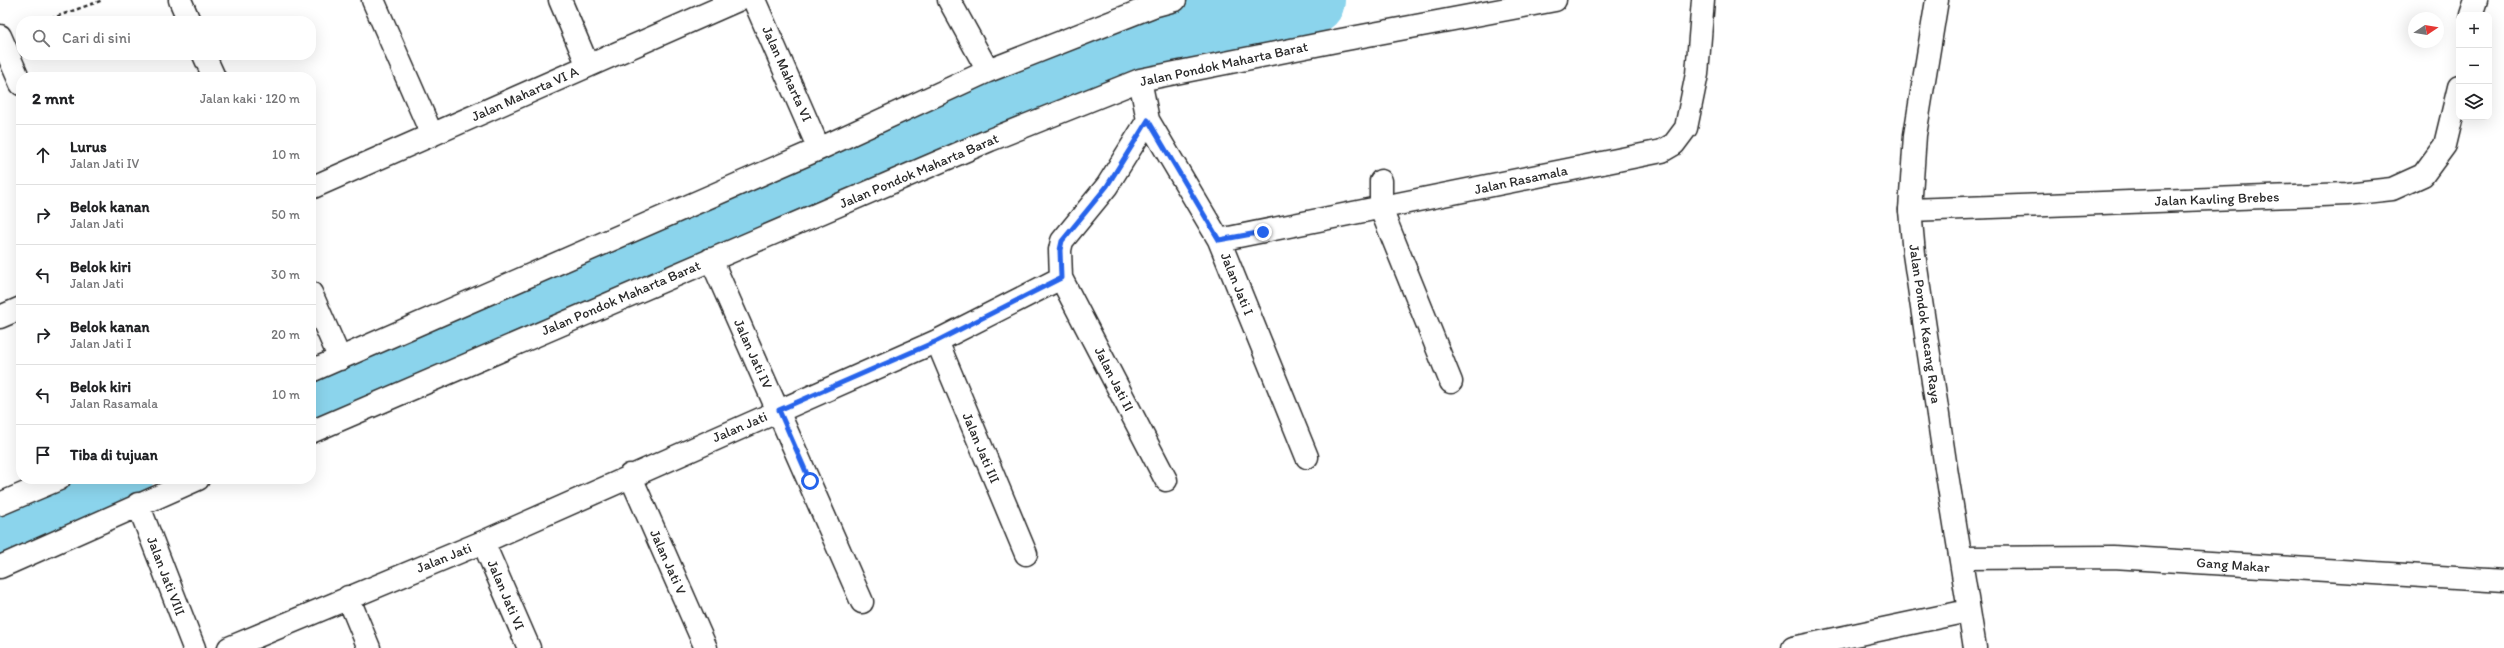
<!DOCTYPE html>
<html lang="id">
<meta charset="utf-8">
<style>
body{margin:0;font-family:Itim,sans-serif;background:#f6f6f6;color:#202124}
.controls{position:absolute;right:12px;top:12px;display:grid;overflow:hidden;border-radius:8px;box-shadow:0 4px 16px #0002}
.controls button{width:36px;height:36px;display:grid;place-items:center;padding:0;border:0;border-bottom:1px solid #e0e0e0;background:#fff;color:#202124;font:20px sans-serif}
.compass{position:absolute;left:2408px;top:12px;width:36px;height:36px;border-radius:50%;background:#fff;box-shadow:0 4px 16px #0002;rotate:78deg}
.stop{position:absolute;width:12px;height:12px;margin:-9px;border:3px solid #2563eb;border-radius:50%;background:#fff}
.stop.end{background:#2563eb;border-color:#fff;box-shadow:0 1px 4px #0008}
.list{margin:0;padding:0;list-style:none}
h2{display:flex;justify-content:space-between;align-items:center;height:52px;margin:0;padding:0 16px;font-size:17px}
h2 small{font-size:13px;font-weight:400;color:#757577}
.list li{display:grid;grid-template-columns:26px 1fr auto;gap:12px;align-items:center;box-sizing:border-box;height:60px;padding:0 16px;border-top:1px solid #e0e0e0}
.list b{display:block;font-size:15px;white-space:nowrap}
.list p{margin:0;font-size:13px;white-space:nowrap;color:#757577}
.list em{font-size:13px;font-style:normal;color:#757577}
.icon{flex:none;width:22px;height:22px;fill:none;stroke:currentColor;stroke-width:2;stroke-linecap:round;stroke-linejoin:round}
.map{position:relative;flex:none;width:2504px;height:648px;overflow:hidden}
.search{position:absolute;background:#fff;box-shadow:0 4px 16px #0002;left:16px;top:16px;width:300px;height:44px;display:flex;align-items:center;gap:10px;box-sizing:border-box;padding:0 14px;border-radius:16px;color:#757577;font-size:15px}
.panel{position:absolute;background:#fff;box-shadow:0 4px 16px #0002;left:16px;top:72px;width:300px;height:412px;border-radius:16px}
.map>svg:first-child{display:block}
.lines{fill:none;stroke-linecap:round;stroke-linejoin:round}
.river{stroke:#8bd4ec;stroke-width:70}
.minor-casing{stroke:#2b2b2b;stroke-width:25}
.secondary-casing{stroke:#2b2b2b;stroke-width:25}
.path{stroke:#2b2b2b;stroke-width:2.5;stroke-dasharray:4 3;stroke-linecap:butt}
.minor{stroke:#fff;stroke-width:22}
.secondary{stroke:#fff;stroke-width:22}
.route{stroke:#2563eb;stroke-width:5}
.labels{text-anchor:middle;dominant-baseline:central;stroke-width:3;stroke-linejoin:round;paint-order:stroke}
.street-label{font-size:14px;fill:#2b2b2b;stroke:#fff}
</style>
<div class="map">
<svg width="2504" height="648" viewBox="0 0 2504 648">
<rect width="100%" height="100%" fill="#fff"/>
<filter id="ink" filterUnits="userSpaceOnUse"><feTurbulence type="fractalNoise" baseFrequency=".025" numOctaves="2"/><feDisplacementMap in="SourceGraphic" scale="8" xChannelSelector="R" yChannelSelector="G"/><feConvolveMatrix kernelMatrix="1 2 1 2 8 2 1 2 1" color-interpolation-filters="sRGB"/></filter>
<g filter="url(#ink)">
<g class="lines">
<path class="river" d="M 311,396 L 1143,36 L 1310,0
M 0,530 L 118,479"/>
<defs>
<path id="minor" d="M 180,0 L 189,21
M 373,0 L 432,135
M 560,0 L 588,66
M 754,0 L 819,149
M 949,0 L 988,71
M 2471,15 L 2476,0
M 0,36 L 21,84
M 204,55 L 214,77
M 1140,80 L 1148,120 L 1107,186 L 1062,241 L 1060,250 L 1061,278 L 1166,480
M 1148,120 L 1219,240 L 1307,457
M 1381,181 L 1381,209 L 1451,382
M 311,188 L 738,0
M 1910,210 L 2347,194 L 2392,189 L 2423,175 L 2445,145 L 2459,87
M 1219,240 L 1662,151 L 1674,144 L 1686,128 L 1697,74 L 1703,0
M 711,259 L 862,602
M 311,293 L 340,359
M 0,317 L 21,308
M 937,341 L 1026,554
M 311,371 L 819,149 L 988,71 L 1153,6 L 1175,0
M 311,432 L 990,140 L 1140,80 L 1341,40 L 1555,0
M 630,475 L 706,648
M 0,504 L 59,479
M 138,504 L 194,648
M 483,542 L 529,648
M 1961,558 L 2113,557 L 2504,581
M 0,567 L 198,479
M 348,597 L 369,648
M 229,648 L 483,542 L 937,341 L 1061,278
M 1793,648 L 1968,611"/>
<path id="secondary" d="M 1937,0 L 1915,135 L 1910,210 L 1914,254 L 1945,462 L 1975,648"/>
</defs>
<use href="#minor" class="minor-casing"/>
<use href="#secondary" class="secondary-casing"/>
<path class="path" d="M 44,21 L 103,0"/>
<use href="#minor" class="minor"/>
<use href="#secondary" class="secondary"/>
</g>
</g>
<g class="lines" filter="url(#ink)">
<path class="route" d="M 810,481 L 779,410 L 937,341 L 1061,278 L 1060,250 L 1062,241 L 1107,186 L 1148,120 L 1219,240 L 1263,232"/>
</g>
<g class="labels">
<g class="street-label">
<text transform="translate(1224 64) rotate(-12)">Jalan Pondok Maharta Barat</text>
<text transform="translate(787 74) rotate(66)">Jalan Maharta VI</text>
<text transform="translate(525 94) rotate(-24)">Jalan Maharta VI A</text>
<text transform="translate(919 171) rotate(-23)">Jalan Pondok Maharta Barat</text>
<text transform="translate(1521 180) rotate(-12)">Jalan Rasamala</text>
<text transform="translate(2217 199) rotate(-2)">Jalan Kavling Brebes</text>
<text transform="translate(1237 284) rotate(68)">Jalan Jati I</text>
<text transform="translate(621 298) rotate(-23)">Jalan Pondok Maharta Barat</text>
<text transform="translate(1925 324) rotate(82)">Jalan Pondok Kacang Raya</text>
<text transform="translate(753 354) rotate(66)">Jalan Jati IV</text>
<text transform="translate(1114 379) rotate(63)">Jalan Jati II</text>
<text transform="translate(740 427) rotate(-23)">Jalan Jati</text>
<text transform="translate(981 448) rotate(67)">Jalan Jati III</text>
<text transform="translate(444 558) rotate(-22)">Jalan Jati</text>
<text transform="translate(668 562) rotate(66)">Jalan Jati V</text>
<text transform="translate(2233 565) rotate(4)">Gang Makar</text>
<text transform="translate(166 576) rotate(69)">Jalan Jati VIII</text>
<text transform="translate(506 595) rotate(67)">Jalan Jati VI</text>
</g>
</g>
</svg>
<div class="controls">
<button>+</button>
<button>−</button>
<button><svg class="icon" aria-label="layers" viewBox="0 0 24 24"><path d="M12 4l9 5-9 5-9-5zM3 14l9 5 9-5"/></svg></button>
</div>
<svg class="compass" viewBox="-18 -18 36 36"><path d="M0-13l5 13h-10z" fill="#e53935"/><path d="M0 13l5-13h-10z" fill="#757577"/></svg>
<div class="stop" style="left:810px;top:481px"></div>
<div class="stop end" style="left:1263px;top:232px"></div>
<div class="search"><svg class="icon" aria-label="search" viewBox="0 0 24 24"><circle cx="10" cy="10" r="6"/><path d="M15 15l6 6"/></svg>Cari di sini</div>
<section class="panel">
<h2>2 mnt<small>Jalan kaki · 120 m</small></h2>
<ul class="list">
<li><svg class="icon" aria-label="ahead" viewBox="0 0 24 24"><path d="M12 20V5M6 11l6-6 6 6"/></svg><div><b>Lurus</b><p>Jalan Jati IV</p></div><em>10 m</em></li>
<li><svg class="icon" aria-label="right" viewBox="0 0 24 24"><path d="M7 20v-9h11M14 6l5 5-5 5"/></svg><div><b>Belok kanan</b><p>Jalan Jati</p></div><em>50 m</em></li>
<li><svg class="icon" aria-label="left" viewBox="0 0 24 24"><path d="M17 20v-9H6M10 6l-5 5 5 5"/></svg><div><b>Belok kiri</b><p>Jalan Jati</p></div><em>30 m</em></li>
<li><svg class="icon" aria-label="right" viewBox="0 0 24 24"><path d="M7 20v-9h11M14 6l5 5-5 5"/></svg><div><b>Belok kanan</b><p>Jalan Jati I</p></div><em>20 m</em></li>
<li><svg class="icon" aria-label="left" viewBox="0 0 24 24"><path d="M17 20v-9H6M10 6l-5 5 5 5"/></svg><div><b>Belok kiri</b><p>Jalan Rasamala</p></div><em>10 m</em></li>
<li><svg class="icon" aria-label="arrive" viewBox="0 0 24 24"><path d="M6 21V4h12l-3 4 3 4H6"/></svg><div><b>Tiba di tujuan</b></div></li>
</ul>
</section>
</div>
